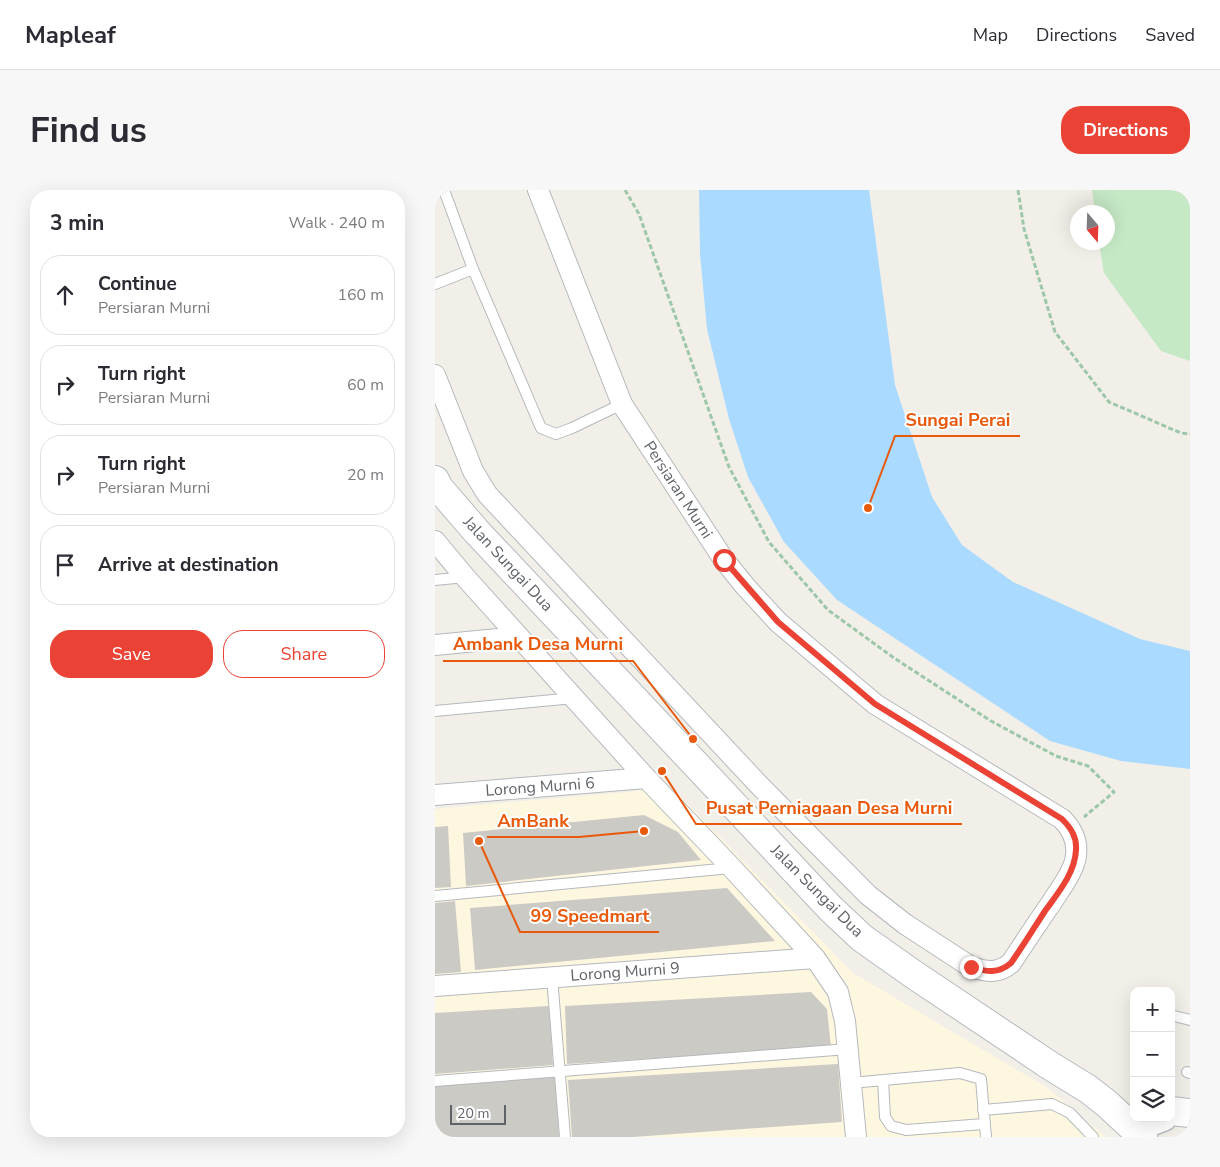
<!DOCTYPE html>
<meta charset="utf-8">
<style>
body{margin:0;font-family:"Nunito Sans",sans-serif;background:#f7f7f7;color:#2b2b33}
.controls{position:absolute;right:15px;bottom:15px;display:grid;overflow:hidden;border-radius:10px;box-shadow:0 5px 20px #0002}
.controls button{width:45px;height:45px;display:grid;place-items:center;padding:0;border:0;border-bottom:1px solid #e1e1e2;background:#fff;color:#2b2b33;font:25px sans-serif}
.compass{position:absolute;left:635px;top:15px;width:45px;height:45px;border-radius:50%;background:#fff;box-shadow:0 5px 20px #0002;rotate:161deg}
.scale{position:absolute;left:15px;bottom:12px;width:56px;box-sizing:border-box;padding-left:5px;border:2px solid #5f6368;border-top:0;font-size:14px;line-height:18px;white-space:nowrap;color:#5f6368;-webkit-text-stroke:4px #fff;paint-order:stroke}
.stop{position:absolute;width:15px;height:15px;margin:-11px;border:4px solid #ea4335;border-radius:50%;background:#fff}
.stop.end{background:#ea4335;border-color:#fff;box-shadow:0 1px 5px #0008}
.list{margin:0;padding:0;list-style:none}
h2{display:flex;justify-content:space-between;align-items:center;height:65px;margin:0;padding:0 20px;font-size:21px}
h2 small{font-size:16px;font-weight:400;color:#7c7c81}
.list li{display:grid;grid-template-columns:32px 1fr auto;gap:15px;align-items:center;box-sizing:border-box;height:80px;margin:0 10px 10px;padding:0 10px;border:1px solid #e1e1e2;border-radius:20px}
.list b{display:block;font-size:19px;white-space:nowrap}
.list p{margin:0;font-size:16px;white-space:nowrap;color:#7c7c81}
.list em{font-size:16px;font-style:normal;color:#7c7c81}
.actions{display:flex;gap:10px;padding:15px 20px}
.actions a{flex:1;padding:11px 0;border:1px solid #ea4335;border-radius:20px;text-align:center;font-size:18px;color:#ea4335}
.actions .main{background:#ea4335;color:#fff}
.icon{flex:none;width:28px;height:28px;fill:none;stroke:currentColor;stroke-width:2;stroke-linecap:round;stroke-linejoin:round}
.map{position:relative;flex:none;width:755px;height:947px;overflow:hidden;border-radius:20px}
header{display:flex;align-items:center;gap:30px;box-sizing:border-box;height:70px;padding:0 25px;background:#fff;border-bottom:1px solid #e1e1e2}
header strong{font-size:24px}
nav{display:flex;gap:28px;margin-inline-start:auto;font-size:18px}
.intro{display:flex;align-items:center;justify-content:space-between;box-sizing:border-box;height:120px;padding:0 30px}
h1{margin:0;font-size:35px}
.button{padding:12px 22px;border-radius:20px;background:#ea4335;color:#fff;font-size:18px;font-weight:700}
main{display:flex;gap:30px;padding:0 30px}
aside{flex:1;background:#fff;border-radius:20px;box-shadow:0 5px 20px #0002}
.map>svg:first-child{display:block}
.commercial{fill:#fef7e0}
.green{fill:#c5e8c5}
.water{fill:#aadaff}
.building{fill:#cccac5}
.lines{fill:none;stroke-linecap:round;stroke-linejoin:round}
.service-casing{stroke:#b5b8bc;stroke-width:12}
.minor-casing{stroke:#b5b8bc;stroke-width:22}
.tertiary-casing{stroke:#b5b8bc;stroke-width:28}
.secondary-casing{stroke:#b6babf;stroke-width:30}
.path{stroke:#9cc7a9;stroke-width:3;stroke-dasharray:5 2.5;stroke-linecap:butt}
.service{stroke:#fff;stroke-width:10}
.minor{stroke:#fff;stroke-width:20}
.tertiary{stroke:#fff;stroke-width:25}
.secondary{stroke:#fff;stroke-width:28}
.route{stroke:#ea4335;stroke-width:6}
.labels{text-anchor:middle;dominant-baseline:central;stroke-width:4;stroke-linejoin:round;paint-order:stroke}
.street-label{font-size:16px;fill:#5f6368;stroke:#fff}
.leader{fill:none;stroke:#e8590c;stroke-width:2}
.callout-dot{fill:#e8590c;stroke:#fff;stroke-width:2}
.callout-label{font-size:18px;text-anchor:middle;font-weight:bold;fill:#e8590c;stroke:#fff;stroke-width:4;stroke-linejoin:round;paint-order:stroke}
</style>
<header>
<strong>Mapleaf</strong>
<nav><a>Map</a><a>Directions</a><a>Saved</a></nav>
</header>
<div class="intro"><h1>Find us</h1><a class="button">Directions</a></div>
<main>
<aside>
<h2>3 min<small>Walk · 240 m</small></h2>
<ul class="list">
<li><svg class="icon" aria-label="ahead" viewBox="0 0 24 24"><path d="M12 20V5M6 11l6-6 6 6"/></svg><div><b>Continue</b><p>Persiaran Murni</p></div><em>160 m</em></li>
<li><svg class="icon" aria-label="right" viewBox="0 0 24 24"><path d="M7 20v-9h11M14 6l5 5-5 5"/></svg><div><b>Turn right</b><p>Persiaran Murni</p></div><em>60 m</em></li>
<li><svg class="icon" aria-label="right" viewBox="0 0 24 24"><path d="M7 20v-9h11M14 6l5 5-5 5"/></svg><div><b>Turn right</b><p>Persiaran Murni</p></div><em>20 m</em></li>
<li><svg class="icon" aria-label="arrive" viewBox="0 0 24 24"><path d="M6 21V4h12l-3 4 3 4H6"/></svg><div><b>Arrive at destination</b></div></li>
</ul>
<div class="actions"><a class="main">Save</a><a>Share</a></div>
</aside>
<div class="map">
<svg width="755" height="947" viewBox="0 0 755 947">
<rect width="100%" height="100%" fill="#f1efe8"/>
<path class="commercial" d="M 237,598 L 418,783 L 611,897 L 671,947 L 0,947 L 0,619 Z"/>
<path class="green" d="M 657,0 L 755,0 L 755,171 L 726,161 L 669,83 L 664,53 L 672,52 L 672,22 L 660,22 Z"/>
<path class="water" d="M 264,0 L 434,0 L 460,195 L 497,307 L 527,355 L 578,392 L 705,449 L 755,461 L 755,579 L 686,571 L 615,551 L 402,410 L 349,352 L 313,287 L 294,229 L 272,139 L 265,64 Z"/>
<path class="building" d="M 209,625 L 243,642 L 266,670 L 31,696 L 28,643 Z
M 13,636 L 16,697 L 0,698 L 0,637 Z
M 292,698 L 340,751 L 40,780 L 35,718 Z
M 20,711 L 26,782 L 0,784 L 0,713 Z
M 376,802 L 392,819 L 396,857 L 132,874 L 130,816 Z
M 114,816 L 118,875 L 0,884 L 0,823 Z
M 403,874 L 407,932 L 198,947 L 137,947 L 133,890 Z
M 120,887 L 124,947 L 0,947 L 0,896 Z"/>
<g class="lines">
<defs>
<path id="service" d="M 9,0 L 38,79 L 106,238 L 121,244 L 137,238 L 187,214
M 0,94 L 38,79
M 0,390 L 30,387
M 0,521 L 139,508
M 0,706 L 296,678
M 117,787 L 130,947
M 739,826 L 755,830
M 752,882 L 755,883
M 448,890 L 450,927 L 456,936 L 471,940 L 549,934
M 0,891 L 413,859
M 416,893 L 525,883 L 546,889 L 551,947
M 548,920 L 617,914 L 635,923 L 658,947"/>
<path id="minor" d="M 0,185 L 38,281 L 52,304 L 324,595 L 433,705 L 470,734 L 536,777 C 552,782 563,784 576,773 C 590,752 603,732 617,712 C 625,699 636,686 640,671 C 644,655 639,641 627,629 L 440,514 L 343,432 L 310,396 L 289,370 L 187,214 L 103,0
M 0,351 L 30,387 L 211,588 L 297,678 L 380,768 L 403,802 L 410,831 L 421,947
M 0,455 L 83,447
M 0,605 L 211,588
M 0,796 L 380,768"/>
<path id="tertiary" d="M 701,939 L 729,928"/>
<path id="secondary" d="M 0,290 L 4,298 L 42,342 L 267,581 L 395,718 L 427,748 L 478,784 L 614,875 L 653,899 L 671,913 L 708,947
M 736,921 L 755,923"/>
</defs>
<use href="#service" class="service-casing"/>
<use href="#minor" class="minor-casing"/>
<use href="#tertiary" class="tertiary-casing"/>
<use href="#secondary" class="secondary-casing"/>
<path class="path" d="M 190,0 L 204,24 L 294,277 L 334,352 L 393,420 L 459,468 L 556,531 L 621,566 L 653,576 L 679,602 L 649,627
M 583,0 L 589,39 L 620,142 L 674,212 L 746,243 L 755,244"/>
<use href="#service" class="service"/>
<use href="#minor" class="minor"/>
<use href="#tertiary" class="tertiary"/>
<use href="#secondary" class="secondary"/>
</g>
<g class="lines">
<path class="route" d="M 289,370 L 343,432 L 440,514 L 627,629 C 636,638 642,647 641,660 C 640,683 623,703 610,721 C 599,738 588,756 576,773 C 563,784 552,782 536,777"/>
</g>
<g class="labels">
<g class="street-label">
<text transform="translate(243 300) rotate(57)">Persiaran Murni</text>
<text transform="translate(73 374) rotate(47)">Jalan Sungai Dua</text>
<text transform="translate(105 597) rotate(-4)">Lorong Murni 6</text>
<text transform="translate(382 701) rotate(45)">Jalan Sungai Dua</text>
<text transform="translate(190 782) rotate(-4)">Lorong Murni 9</text>
</g>
</g>
<path class="leader" d="M433 318L460 246H585M258 549L198 471H8M227 581L261 634H527M209 641L144 647H52M44 651L85 742H224"/>
<g class="callout-dot">
<circle cx="433" cy="318" r="5"/>
<circle cx="258" cy="549" r="5"/>
<circle cx="227" cy="581" r="5"/>
<circle cx="209" cy="641" r="5"/>
<circle cx="44" cy="651" r="5"/>
</g>
<g class="callout-label">
<text x="523" y="236">Sungai Perai</text>
<text x="103" y="460">Ambank Desa Murni</text>
<text x="394" y="624">Pusat Perniagaan Desa Murni</text>
<text x="98" y="637">AmBank</text>
<text x="155" y="732">99 Speedmart</text>
</g>
</svg>
<div class="controls">
<button>+</button>
<button>−</button>
<button><svg class="icon" aria-label="layers" viewBox="0 0 24 24"><path d="M12 4l9 5-9 5-9-5zM3 14l9 5 9-5"/></svg></button>
</div>
<svg class="compass" viewBox="-18 -18 36 36"><path d="M0-13l5 13h-10z" fill="#e53935"/><path d="M0 13l5-13h-10z" fill="#7c7c81"/></svg>
<div class="scale">20 m</div>
<div class="stop" style="left:289px;top:370px"></div>
<div class="stop end" style="left:536px;top:777px"></div>
</div>
</main>
